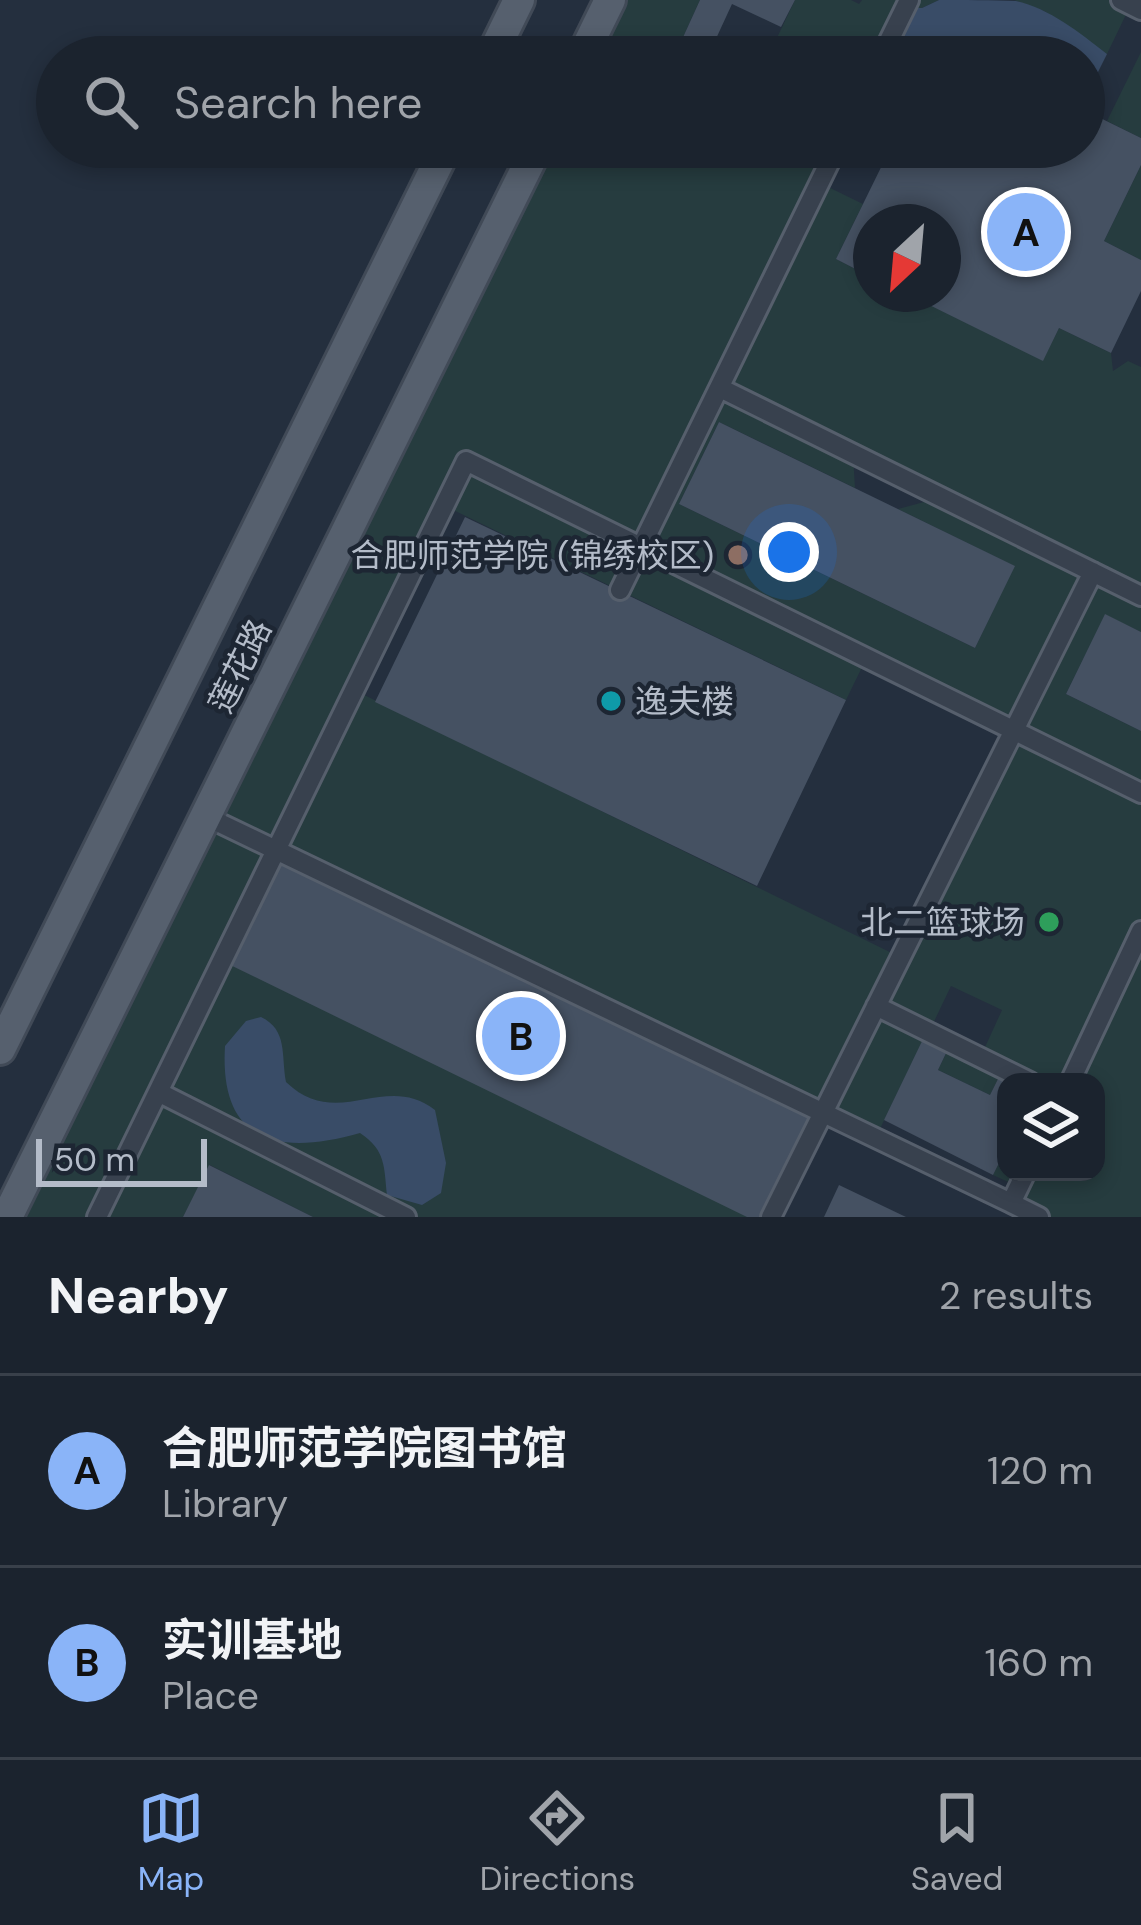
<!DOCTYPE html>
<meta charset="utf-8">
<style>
body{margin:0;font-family:"DM Sans","Noto Sans SC",sans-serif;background:#282f3a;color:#f1f3f6}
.controls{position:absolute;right:36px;bottom:36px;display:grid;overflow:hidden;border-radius:24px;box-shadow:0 6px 18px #0003}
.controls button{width:108px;height:108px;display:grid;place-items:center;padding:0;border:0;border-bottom:3px solid #39404a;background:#1b232e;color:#f1f3f6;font:60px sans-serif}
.compass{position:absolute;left:853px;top:204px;width:108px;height:108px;border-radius:50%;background:#1b232e;box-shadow:0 6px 18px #0003;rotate:206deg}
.scale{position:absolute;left:36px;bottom:30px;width:171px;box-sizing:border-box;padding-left:12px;border:6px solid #b4bcc9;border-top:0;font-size:33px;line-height:42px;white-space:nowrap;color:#b4bcc9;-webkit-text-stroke:9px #1d2633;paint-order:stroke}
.you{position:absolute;left:789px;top:552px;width:42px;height:42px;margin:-30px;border:9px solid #fff;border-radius:50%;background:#1a73e8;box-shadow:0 0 0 18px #1a73e833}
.badge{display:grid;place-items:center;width:78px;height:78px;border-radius:50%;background:#8ab4f8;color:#111;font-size:39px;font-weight:700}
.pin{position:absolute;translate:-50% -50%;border:6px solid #fff;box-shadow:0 3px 12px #0006}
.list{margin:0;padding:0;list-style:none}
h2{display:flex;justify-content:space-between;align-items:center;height:156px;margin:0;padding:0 48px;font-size:51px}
h2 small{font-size:39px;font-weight:400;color:#a0a4aa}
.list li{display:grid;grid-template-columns:78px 1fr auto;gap:36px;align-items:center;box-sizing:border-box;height:192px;padding:0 48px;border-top:3px solid #39404a}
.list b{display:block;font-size:45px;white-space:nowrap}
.list p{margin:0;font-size:39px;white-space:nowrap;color:#a0a4aa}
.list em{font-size:39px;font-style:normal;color:#a0a4aa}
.icon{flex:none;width:66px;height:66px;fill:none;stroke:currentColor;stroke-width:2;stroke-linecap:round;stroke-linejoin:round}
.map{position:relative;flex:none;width:1141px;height:1217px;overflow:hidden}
.search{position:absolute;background:#1b232e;box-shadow:0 6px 18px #0003;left:36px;right:36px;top:36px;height:132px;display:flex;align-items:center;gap:30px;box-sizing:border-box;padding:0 42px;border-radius:66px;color:#a0a4aa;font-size:45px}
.sheet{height:540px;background:#1b232e}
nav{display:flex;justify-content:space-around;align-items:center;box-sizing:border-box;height:168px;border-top:3px solid #39404a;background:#1b232e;font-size:33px;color:#a0a4aa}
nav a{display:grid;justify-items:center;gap:6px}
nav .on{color:#8ab4f8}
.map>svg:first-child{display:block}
.green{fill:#263c3f;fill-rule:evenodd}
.water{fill:#394c67}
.building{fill:#455162}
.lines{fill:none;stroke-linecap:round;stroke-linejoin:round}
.street-casing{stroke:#565f6c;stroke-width:24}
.primary-casing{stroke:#414a57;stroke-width:36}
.street{stroke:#38414e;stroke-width:18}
.primary{stroke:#56606e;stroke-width:30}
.education-dot{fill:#8d6e63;stroke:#1d2633;stroke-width:4.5}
.culture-dot{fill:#0f9aa8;stroke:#1d2633;stroke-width:4.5}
.leisure-dot{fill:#2e9e5b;stroke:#1d2633;stroke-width:4.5}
.labels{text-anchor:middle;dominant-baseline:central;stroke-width:9;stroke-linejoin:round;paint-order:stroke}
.poi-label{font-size:33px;fill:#b4bcc9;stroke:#1d2633;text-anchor:end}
.street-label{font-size:33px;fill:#b4bcc9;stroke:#1d2633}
</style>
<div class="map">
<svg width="1141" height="1217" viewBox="0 0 1141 1217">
<rect width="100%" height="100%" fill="#242f3e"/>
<path class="green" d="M 610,0 L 700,0 L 674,57 L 582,57 Z
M 795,0 L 851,0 L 859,4 L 862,0 L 939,0 L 922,8 L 881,57 L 801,57 L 774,44 Z
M 1014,0 L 1133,0 L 1107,54 L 1046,12 Z
M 1141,52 L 1141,138 L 1107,121 Z
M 537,147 L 837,147 L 820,183 L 863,204 L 836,259 L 871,277 L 871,294 L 907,294 L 1043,360 L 1059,328 L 1111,353 L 1113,371 L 1128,361 L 1141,367 L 1141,632 L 1105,615 L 1066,694 L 1141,731 L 1141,1217 L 1039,1217 L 1011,1203 L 1019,1187 L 993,1175 L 1006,1149 L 1006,1172 L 1096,1172 L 1096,1082 L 1009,1082 L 999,1077 L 990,1095 L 938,1070 L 948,1049 L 924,1038 L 876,1137 L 824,1112 L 747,1217 L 313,1217 L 210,1165 L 183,1217 L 7,1217 ZM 719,422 L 855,488 L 853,455 L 939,498 L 898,509 L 1014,566 L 975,648 L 679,504 ZM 445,506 L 846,700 L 866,659 L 1013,731 L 900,957 L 354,690 ZM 951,986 L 1002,1010 L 981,1056 L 929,1032 Z
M 1141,165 L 1141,260 L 1104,241 Z"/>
<path class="water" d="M 939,0 C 963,0 993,0 1016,1 C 1049,8 1080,33 1107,54 L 1084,100 L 1084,57 L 976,57 L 943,41 L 934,57 L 917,57 L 888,43 L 905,8 L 922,8 Z
M 261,1017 C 288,1030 281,1055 286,1082 C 338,1132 384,1071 435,1110 L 446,1163 L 441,1193 L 422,1205 L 387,1195 C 384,1167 386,1150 360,1133 C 279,1156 219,1144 225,1046 L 246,1021 Z"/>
<path class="building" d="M 700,0 L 795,0 L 781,27 L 732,4 L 714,43 L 743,57 L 674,57 Z
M 1084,110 L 1141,138 L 1141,165 L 1104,241 L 1141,260 L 1141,291 L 1111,353 L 1059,328 L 1043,361 L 907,294 L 943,294 L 943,222 L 871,222 L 871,277 L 836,259 L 891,147 L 1084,147 Z
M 719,422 L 1015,566 L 975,648 L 679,504 Z
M 465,517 L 846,700 L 757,886 L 375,702 Z
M 1105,614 L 1141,632 L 1141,731 L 1066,694 Z
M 275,850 L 824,1112 L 771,1217 L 747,1217 L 222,961 Z
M 924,1037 L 948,1049 L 938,1070 L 990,1095 L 999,1077 L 1006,1081 L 1006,1149 L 993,1175 L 884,1120 Z
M 209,1165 L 313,1217 L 183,1217 Z
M 839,1185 L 906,1217 L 824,1217 Z"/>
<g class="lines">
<defs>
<path id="street" d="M 1121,0 L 1141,10
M 881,57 L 909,0
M 720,388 L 1141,596
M 620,590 L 837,147
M 205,816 L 1011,1203 L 1026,1172
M 876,1006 L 1030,1082
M 1070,1082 L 1141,931
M 1011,1203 L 1039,1217
M 97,1217 L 158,1092
M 406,1217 L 158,1092 L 466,461 L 1141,793
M 771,1217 L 1093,572"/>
<path id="primary" d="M 491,57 L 519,0
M 582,57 L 610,0
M 0,1049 L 446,147
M 7,1217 L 537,147"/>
</defs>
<use href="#street" class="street-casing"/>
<use href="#primary" class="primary-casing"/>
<use href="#street" class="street"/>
<use href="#primary" class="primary"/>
</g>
<circle class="education-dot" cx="738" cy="555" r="12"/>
<circle class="culture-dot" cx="611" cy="701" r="12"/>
<circle class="leisure-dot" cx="1049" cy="922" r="12"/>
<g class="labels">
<g class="poi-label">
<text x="714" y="555">合肥师范学院 (锦绣校区)</text>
<text x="635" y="701" text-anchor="start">逸夫楼</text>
<text x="1025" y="922">北二篮球场</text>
</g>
<g class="street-label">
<text transform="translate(240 666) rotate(-64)">莲花路</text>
</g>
</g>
</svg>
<div class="controls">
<button><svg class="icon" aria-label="layers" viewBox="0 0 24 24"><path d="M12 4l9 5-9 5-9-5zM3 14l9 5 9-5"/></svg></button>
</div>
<svg class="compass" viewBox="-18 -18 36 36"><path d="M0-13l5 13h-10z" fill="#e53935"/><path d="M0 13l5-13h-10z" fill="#a0a4aa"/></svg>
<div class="scale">50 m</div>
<div class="you"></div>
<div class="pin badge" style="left:1026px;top:232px">A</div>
<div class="pin badge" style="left:521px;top:1036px">B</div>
<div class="search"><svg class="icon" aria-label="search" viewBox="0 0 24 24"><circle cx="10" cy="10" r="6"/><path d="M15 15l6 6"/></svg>Search here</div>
</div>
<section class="sheet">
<h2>Nearby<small>2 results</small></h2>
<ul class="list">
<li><span class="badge">A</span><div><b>合肥师范学院图书馆</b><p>Library</p></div><em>120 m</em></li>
<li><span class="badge">B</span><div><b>实训基地</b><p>Place</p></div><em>160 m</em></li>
</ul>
</section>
<nav>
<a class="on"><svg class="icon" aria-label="map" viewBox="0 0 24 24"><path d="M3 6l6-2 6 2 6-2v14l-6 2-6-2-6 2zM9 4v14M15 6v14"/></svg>Map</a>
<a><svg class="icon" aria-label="directions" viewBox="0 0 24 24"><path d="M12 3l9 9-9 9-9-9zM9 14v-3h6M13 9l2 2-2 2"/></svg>Directions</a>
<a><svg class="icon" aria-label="saved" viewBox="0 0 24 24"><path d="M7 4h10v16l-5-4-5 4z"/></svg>Saved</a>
</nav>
